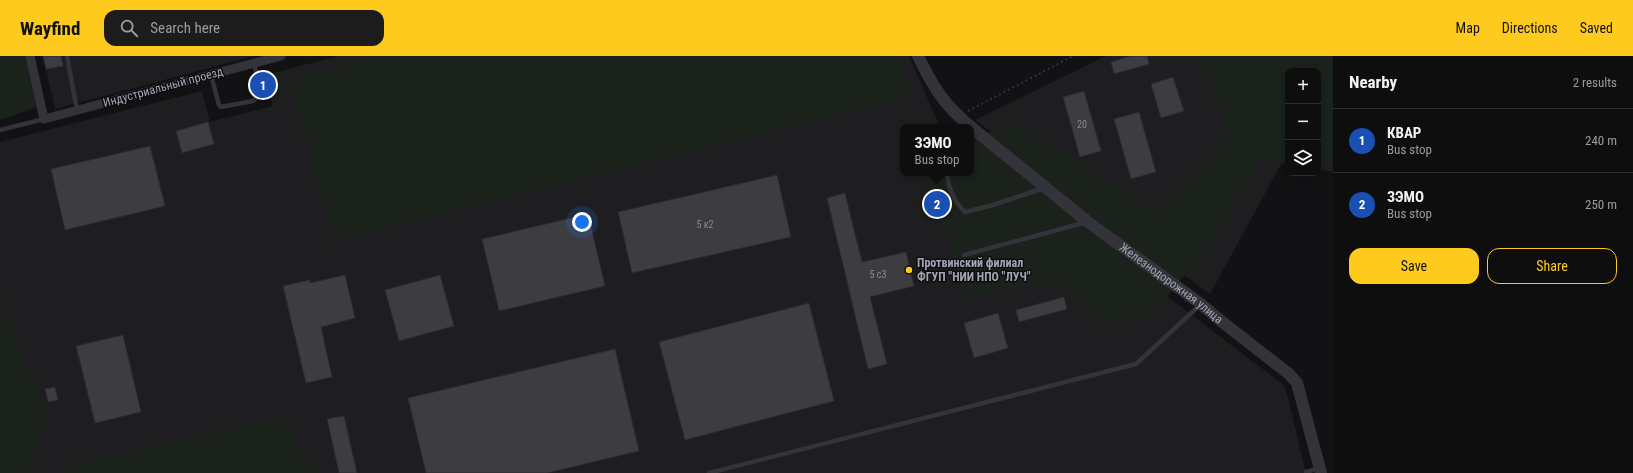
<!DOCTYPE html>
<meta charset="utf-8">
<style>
body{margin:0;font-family:"Roboto Condensed",sans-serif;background:#1c1c1d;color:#f1f3f6}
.controls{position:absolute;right:12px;top:12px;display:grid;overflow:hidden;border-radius:8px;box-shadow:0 2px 6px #0003}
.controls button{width:36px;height:36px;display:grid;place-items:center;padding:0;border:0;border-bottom:1px solid #2e2e2f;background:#0e0e0f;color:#f1f3f6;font:20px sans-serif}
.you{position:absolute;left:582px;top:166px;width:14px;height:14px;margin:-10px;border:3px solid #fff;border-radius:50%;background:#1a73e8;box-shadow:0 0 0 6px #1a73e833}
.badge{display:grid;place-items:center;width:26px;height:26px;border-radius:50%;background:#ffca1e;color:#fff;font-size:13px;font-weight:700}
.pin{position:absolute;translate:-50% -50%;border:2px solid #fff;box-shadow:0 1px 4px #0006}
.popup{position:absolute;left:900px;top:68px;width:74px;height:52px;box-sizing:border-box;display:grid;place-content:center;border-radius:8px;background:#0e0e0f;filter:drop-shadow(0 1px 3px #0005);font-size:13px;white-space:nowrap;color:#9b9c9e}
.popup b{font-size:15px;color:#f1f3f6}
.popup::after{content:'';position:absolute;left:50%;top:100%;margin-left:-8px;border:8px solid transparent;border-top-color:#0e0e0f}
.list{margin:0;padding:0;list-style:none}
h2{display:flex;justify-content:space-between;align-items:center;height:52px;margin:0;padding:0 16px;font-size:17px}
h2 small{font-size:13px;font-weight:400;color:#9b9c9e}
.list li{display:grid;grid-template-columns:26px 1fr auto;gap:12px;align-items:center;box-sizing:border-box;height:64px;padding:0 16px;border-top:1px solid #2e2e2f}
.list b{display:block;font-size:15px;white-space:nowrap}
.list p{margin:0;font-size:13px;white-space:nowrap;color:#9b9c9e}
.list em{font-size:13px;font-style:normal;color:#9b9c9e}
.actions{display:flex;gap:8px;padding:12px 16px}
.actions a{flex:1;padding:9px 0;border:1px solid #ffca1e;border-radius:12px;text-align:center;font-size:14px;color:#ffca1e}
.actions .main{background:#ffca1e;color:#111}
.icon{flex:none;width:22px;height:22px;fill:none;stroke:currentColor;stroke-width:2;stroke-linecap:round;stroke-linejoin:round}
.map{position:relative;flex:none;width:1333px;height:417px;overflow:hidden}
header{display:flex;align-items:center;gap:24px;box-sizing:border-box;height:56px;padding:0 20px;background:#ffca1e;color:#111}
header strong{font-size:19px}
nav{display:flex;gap:22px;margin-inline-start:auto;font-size:14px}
.search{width:280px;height:36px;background:#1c1c1d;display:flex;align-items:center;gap:10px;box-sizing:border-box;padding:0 14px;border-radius:12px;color:#9b9c9e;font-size:15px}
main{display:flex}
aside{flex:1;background:#0e0e0f}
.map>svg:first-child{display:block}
.built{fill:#1e1e21}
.green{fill:#1a221b}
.building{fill:#3c3c41;stroke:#2c2c30}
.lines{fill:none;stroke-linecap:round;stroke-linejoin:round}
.path{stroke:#383a40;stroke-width:1.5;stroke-dasharray:2 3;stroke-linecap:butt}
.service{stroke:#333339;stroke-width:4.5}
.minor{stroke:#333339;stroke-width:9}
.tertiary{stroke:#333339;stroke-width:12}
.poi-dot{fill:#ffca1e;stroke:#0d0d0f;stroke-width:1.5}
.labels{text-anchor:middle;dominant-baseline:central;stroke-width:3;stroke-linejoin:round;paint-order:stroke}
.number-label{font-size:10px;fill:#888c98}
.street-label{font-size:12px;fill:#a2a6b5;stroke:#0d0d0f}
.poi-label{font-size:12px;font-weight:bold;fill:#a2a6b5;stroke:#0d0d0f;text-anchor:start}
</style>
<header>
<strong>Wayfind</strong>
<div class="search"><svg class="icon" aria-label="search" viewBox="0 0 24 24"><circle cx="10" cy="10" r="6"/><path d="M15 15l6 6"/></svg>Search here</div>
<nav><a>Map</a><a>Directions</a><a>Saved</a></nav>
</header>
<main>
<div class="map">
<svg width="1333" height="417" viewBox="0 0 1333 417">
<rect width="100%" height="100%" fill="#121214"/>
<path class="built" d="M 43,0 L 254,0 L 55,53 Z
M 339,0 L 909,0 L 940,71 L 903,71 L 903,117 L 943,117 L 1039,143 L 1285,330 L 1306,417 L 0,417 L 0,86 L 202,35 L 210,66 L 273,50 L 265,19 Z
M 1106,0 L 1241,0 L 1285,101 L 1210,238 L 975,64 Z"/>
<path class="green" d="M 0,0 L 26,0 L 37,51 L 0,64 Z
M 378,0 L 900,0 L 910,41 L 334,185 L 289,23 Z
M 1198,0 L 1333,0 L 1333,116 L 1318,113 L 1318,15 L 1288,15 L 1288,108 L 1259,103 L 1214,184 L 1153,258 L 1105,269 L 1054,228 L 966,240 L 923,117 L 971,117 L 971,85 L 1012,65 L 1153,153 L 1229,77 Z
M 0,246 L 48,357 L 30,417 L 0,417 Z
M 285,360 L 297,396 L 313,403 L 320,417 L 64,417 L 64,410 Z"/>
<path class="building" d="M 43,0 L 61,0 L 63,10 L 46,13 Z
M 1131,0 L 1147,0 L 1149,8 L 1114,18 L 1111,6 Z
M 1173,21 L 1184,55 L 1161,62 L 1151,28 Z
M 1084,35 L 1101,95 L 1080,101 L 1063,41 Z
M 1139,56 L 1156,116 L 1131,123 L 1114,63 Z
M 208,66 L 214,88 L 182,97 L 176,75 Z
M 150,90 L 165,150 L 65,174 L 51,113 Z
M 777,119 L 791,181 L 632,217 L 618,156 Z
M 845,137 L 862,206 L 906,196 L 914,230 L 870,241 L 887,308 L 868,313 L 827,142 Z
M 588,158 L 605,230 L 499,255 L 482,183 Z
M 345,219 L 355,262 L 321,271 L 332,321 L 306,327 L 283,230 L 310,224 L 310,227 Z
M 440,219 L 454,270 L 399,285 L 385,234 Z
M 1064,241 L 1067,253 L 1019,266 L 1016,254 Z
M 809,247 L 834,345 L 685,384 L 659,286 Z
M 998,257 L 1008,292 L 974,302 L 964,267 Z
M 123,279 L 141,356 L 95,367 L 76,290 Z
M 615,293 L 639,395 L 547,417 L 426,417 L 408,342 Z
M 55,331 L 58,344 L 48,346 L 45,333 Z
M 344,360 L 357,417 L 339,417 L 327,363 Z"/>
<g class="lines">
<path class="path" d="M 968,55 L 1073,0"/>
<path class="service" d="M 67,0 L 77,54
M 211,19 L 219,49 L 221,51 L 253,45 L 259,40 L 260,35 L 254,7
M 0,74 L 44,63
M 947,117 C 948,131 954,146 965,156 L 993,149 L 1044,132
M 964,199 L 1087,166
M 1306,416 L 1320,412
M 709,417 L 1136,308 L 1200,249"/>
<path class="minor" d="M 30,0 L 44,63 L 281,0"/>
<g class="tertiary">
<path d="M 918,0 C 933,31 944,49 971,71"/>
<path id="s1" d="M 971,71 L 1088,166 L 1201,248 L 1221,265 L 1289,318 L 1297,327 L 1321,417"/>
</g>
</g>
<circle class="poi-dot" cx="909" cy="214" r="4"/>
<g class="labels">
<g class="number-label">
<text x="1082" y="68">20</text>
<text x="705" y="168">5 к2</text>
<text x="878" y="218">5 с3</text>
</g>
<g class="street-label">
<text transform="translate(163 31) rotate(-15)">Индустриальный проезд</text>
<text stroke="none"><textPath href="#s1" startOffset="254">Железнодорожная улица</textPath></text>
</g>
<g class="poi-label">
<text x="917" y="207">Протвинский филиал<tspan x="917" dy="14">ФГУП "НИИ НПО "ЛУЧ"</tspan></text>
</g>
</g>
</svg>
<div class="controls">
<button>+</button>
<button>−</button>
<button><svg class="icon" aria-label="layers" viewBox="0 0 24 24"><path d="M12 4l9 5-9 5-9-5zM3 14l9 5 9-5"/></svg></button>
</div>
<div class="you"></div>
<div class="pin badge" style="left:263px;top:29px;background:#1a4fb4">1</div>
<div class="pin badge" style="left:937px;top:148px;background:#1a4fb4">2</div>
<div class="popup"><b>ЗЭМО</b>Bus stop</div>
</div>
<aside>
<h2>Nearby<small>2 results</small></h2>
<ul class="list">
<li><span class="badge" style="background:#1a4fb4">1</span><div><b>КВАР</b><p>Bus stop</p></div><em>240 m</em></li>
<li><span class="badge" style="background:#1a4fb4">2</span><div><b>ЗЭМО</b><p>Bus stop</p></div><em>250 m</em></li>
</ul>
<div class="actions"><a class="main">Save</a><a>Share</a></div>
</aside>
</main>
